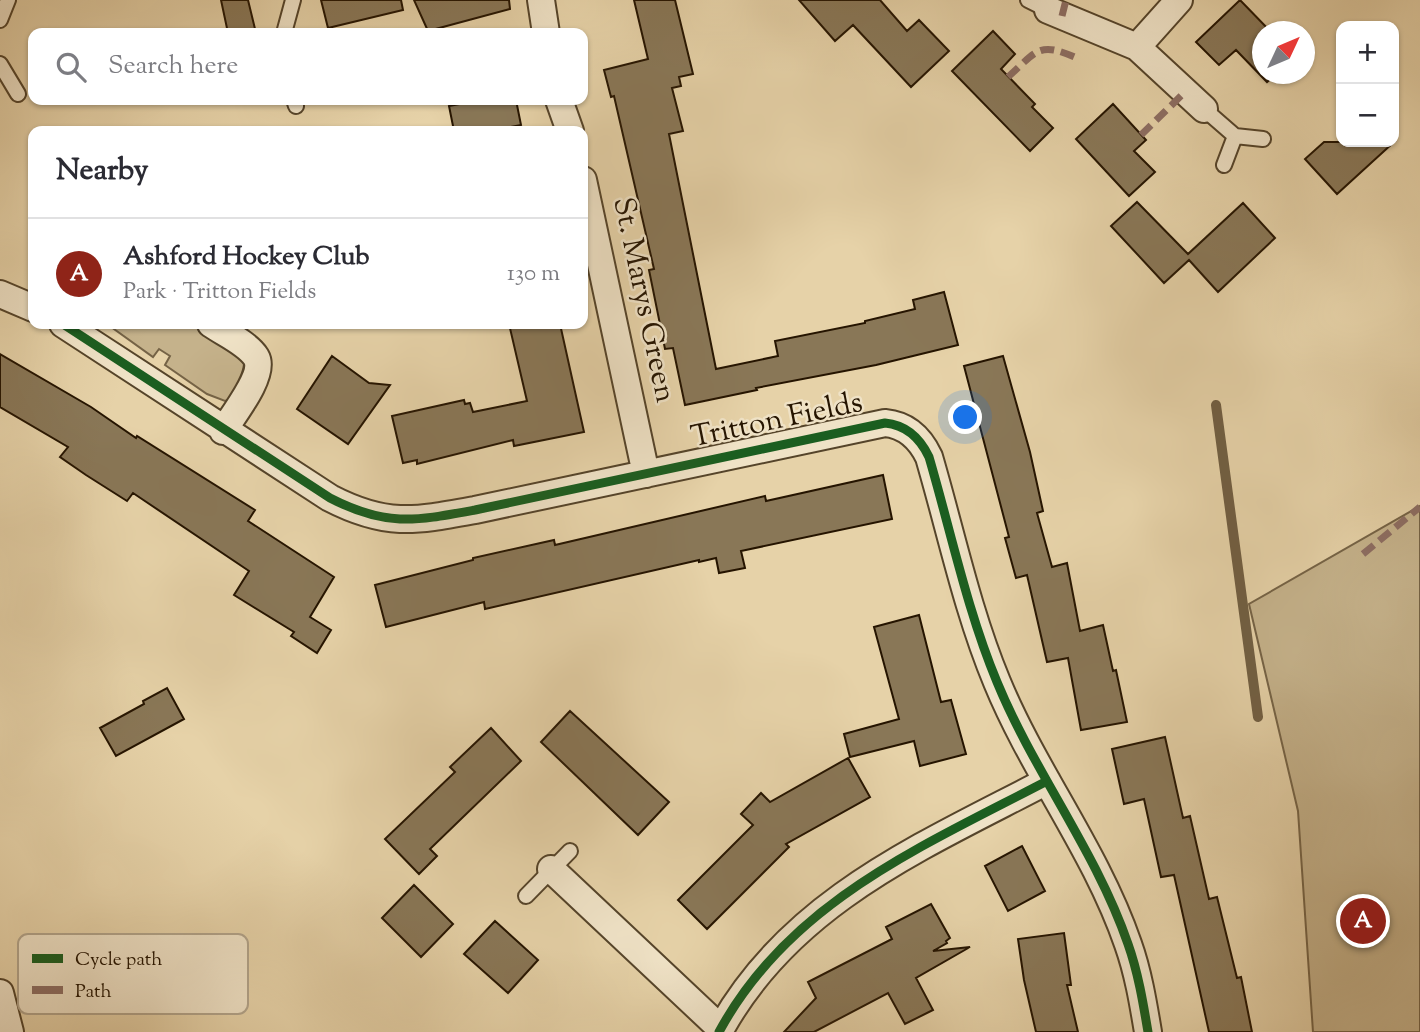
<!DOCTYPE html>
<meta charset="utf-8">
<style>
body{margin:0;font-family:"Sorts Mill Goudy",serif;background:#f7f7f7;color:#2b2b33}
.controls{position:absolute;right:21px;top:21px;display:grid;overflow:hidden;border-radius:14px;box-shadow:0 2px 5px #0004}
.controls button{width:63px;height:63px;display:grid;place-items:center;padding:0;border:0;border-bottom:2px solid #e1e1e2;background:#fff;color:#2b2b33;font:35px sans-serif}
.compass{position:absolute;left:1252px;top:21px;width:63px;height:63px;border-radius:50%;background:#fff;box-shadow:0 2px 5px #0004;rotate:46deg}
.you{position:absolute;left:966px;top:418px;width:24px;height:24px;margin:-18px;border:5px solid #fff;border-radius:50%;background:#1a73e8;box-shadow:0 0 0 10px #1a73e833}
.badge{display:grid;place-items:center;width:46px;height:46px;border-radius:50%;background:#8f2418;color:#fff;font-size:23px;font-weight:700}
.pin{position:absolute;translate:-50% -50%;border:4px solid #fff;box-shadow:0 2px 7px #0006}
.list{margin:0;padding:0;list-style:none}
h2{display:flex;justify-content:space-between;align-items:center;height:91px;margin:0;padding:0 28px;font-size:30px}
h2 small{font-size:23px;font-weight:400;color:#7c7c81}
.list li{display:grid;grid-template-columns:46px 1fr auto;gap:21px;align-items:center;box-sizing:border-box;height:112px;padding:0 28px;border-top:2px solid #e1e1e2}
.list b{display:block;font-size:26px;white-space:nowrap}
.list p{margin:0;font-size:23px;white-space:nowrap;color:#7c7c81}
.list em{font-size:23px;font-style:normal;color:#7c7c81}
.icon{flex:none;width:38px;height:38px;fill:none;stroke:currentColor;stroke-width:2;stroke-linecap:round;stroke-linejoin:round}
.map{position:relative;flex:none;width:1420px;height:1032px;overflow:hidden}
.search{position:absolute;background:#fff;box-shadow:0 2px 5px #0004;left:28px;top:28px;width:560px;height:77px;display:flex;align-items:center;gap:18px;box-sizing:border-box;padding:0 24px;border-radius:14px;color:#7c7c81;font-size:26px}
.panel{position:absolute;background:#fff;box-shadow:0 2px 5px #0004;left:28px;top:126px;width:560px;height:203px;border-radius:14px}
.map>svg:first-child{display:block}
.green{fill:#c5b28b;stroke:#756346;stroke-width:2}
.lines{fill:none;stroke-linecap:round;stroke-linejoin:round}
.stream{stroke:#715f43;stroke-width:10}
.building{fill:#897757;stroke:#251400;stroke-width:2}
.service-casing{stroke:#55442a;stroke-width:18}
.minor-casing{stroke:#55442a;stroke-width:30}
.service{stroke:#efe2c6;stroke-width:14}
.minor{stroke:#efe2c6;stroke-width:26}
.quiet{stroke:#8d6e63;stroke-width:7;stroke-dasharray:14 7;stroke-linecap:butt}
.cycleway-casing{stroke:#efe2c6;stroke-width:13}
.cycleway{stroke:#1b5e20;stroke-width:9}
.labels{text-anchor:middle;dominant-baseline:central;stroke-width:5;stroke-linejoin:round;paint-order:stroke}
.street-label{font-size:30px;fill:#251400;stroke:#efe2c6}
.key{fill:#efe2c6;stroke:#b2a48b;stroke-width:2}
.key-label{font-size:19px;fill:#251400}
</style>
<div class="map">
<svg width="1420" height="1032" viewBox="0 0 1420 1032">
<rect width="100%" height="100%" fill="#e6d2a8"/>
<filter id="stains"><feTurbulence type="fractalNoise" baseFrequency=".00286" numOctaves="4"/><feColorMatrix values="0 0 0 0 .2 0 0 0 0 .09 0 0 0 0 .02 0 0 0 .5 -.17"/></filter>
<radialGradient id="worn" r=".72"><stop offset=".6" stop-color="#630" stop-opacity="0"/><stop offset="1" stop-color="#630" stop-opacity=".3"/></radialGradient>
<path class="green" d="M 107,324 L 198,324 L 235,348 L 243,357 L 245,372 L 234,396 L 225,401 L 207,394 L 165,365 L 170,356 L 159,349 L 153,357 Z
M 1420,506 L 1420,1032 L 1313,1032 L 1298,811 L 1249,604 Z"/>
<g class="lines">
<path class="stream" d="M 1216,405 L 1258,717"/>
</g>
<path class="building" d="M 221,0 L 248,0 L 256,33 L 228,33 Z
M 321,0 L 401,0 L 403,10 L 328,28 Z
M 414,0 L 509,0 L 510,9 L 428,31 Z
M 634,0 L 675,0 L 693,74 L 679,77 L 681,86 L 672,88 L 683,131 L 669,134 L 716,369 L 778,356 L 775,341 L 865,323 L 865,321 L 915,309 L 913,300 L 944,292 L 958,345 L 876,365 L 756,388 L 757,390 L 685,405 L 673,348 L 665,349 L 649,270 L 654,269 L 614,96 L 611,97 L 604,70 L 648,59 Z
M 799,0 L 880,0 L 907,31 L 919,20 L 949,51 L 911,87 L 853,25 L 835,41 Z
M 1240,0 L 1271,32 L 1263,32 L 1263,74 L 1276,74 L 1267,82 L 1236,50 L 1219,65 L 1196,42 Z
M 993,31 L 1015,54 L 1001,69 L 1035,104 L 1032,107 L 1053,128 L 1030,151 L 952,71 Z
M 481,100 L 516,100 L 521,125 L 489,131 L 454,131 L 449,106 Z
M 1113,104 L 1146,140 L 1134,151 L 1155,172 L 1129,196 L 1076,139 Z
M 1324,142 L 1394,142 L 1337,194 L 1305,159 Z
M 1137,202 L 1188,254 L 1243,203 L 1275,238 L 1218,292 L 1189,260 L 1164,283 L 1111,226 Z
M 509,324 L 560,324 L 584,432 L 514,446 L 513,440 L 417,464 L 417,460 L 403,463 L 392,416 L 464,400 L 465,404 L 470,403 L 473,412 L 527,401 Z
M 0,354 L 91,407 L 136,438 L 137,436 L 255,510 L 248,521 L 334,577 L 310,617 L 331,630 L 317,653 L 291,636 L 294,632 L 234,595 L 249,571 L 133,493 L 127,501 L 86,475 L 60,457 L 68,447 L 0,407 Z
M 332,356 L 369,383 L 390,385 L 348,444 L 297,409 Z
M 1003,356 L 1030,452 L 1043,511 L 1037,513 L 1052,567 L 1067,563 L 1080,631 L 1103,625 L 1113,671 L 1116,670 L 1127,722 L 1081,730 L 1068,658 L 1047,662 L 1027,575 L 1016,578 L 1005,538 L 1009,537 L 964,366 Z
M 883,475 L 892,519 L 741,551 L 745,568 L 719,573 L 716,558 L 699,562 L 699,560 L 485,609 L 484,602 L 386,627 L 375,585 L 473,560 L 473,558 L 554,540 L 555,545 L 765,496 L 766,501 Z
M 919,615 L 941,702 L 951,700 L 966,754 L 920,766 L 914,741 L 850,757 L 844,734 L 899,719 L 874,627 Z
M 167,688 L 184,719 L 116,756 L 100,728 L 144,704 L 143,701 Z
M 570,711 L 669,802 L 638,835 L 541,742 Z
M 491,728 L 521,761 L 430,849 L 437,856 L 419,874 L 385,839 L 455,772 L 450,767 Z
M 1165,737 L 1183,818 L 1190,816 L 1209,899 L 1217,897 L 1237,978 L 1241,977 L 1252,1032 L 1209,1032 L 1174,875 L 1161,877 L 1144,799 L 1124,804 L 1112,749 Z
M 848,758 L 870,797 L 786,844 L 789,847 L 707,929 L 678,900 L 753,825 L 741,814 L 761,793 L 770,802 Z
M 1022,846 L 1045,891 L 1008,911 L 985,866 Z
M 414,885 L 453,924 L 421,957 L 382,918 Z
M 931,904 L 950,938 L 946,941 L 947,943 L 933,951 L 970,947 L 916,978 L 933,1010 L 905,1024 L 888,993 L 814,1032 L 784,1032 L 816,998 L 808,982 L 892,939 L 886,927 Z
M 495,921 L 538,960 L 508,993 L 464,954 Z
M 1064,933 L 1071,985 L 1067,985 L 1078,1032 L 1036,1032 L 1024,980 L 1018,939 Z"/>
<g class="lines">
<defs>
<path id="service" d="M 1028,0 L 1048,10
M 0,20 L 8,0
M 284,33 L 293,0
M 0,64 L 18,94
M 294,100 L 296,106
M 1204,109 L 1235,136 L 1263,139
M 1224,165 L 1235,136
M 526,896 L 570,851"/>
<path id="minor" d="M 541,0 L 546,33
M 1048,10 L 1137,47 L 1204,109
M 1137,47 L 1179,0
M 559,100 L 570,131
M 583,180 L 646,474
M 0,294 L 33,308
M 63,324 L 330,498 C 386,527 415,521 475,510 L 885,423 C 906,425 920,438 929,457 C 951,532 967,610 997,682 C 1034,772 1096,851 1128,944 C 1138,972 1143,1002 1148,1032
M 211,324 C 224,333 247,343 256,357 C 266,374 233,415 223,431
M 551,869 L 721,1029
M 0,993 L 10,1032
M 719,1032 C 789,902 923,846 1047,781"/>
</defs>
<use href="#service" class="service-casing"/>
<use href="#minor" class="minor-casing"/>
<use href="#service" class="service"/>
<use href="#minor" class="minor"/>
<path class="quiet" d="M 1062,16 L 1066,0
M 1008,77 C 1039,49 1039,41 1079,59
M 1141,135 L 1186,91
M 1363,554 L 1420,507"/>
<defs>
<path id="cycleway" d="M 63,324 L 330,498 C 386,527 415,521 475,510 L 885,423 C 906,425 920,438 929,457 C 951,532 967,610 997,682 C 1034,772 1096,851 1128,944 C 1138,972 1143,1002 1148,1032
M 719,1032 C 789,902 923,846 1047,781"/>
</defs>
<use href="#cycleway" class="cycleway-casing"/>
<use href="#cycleway" class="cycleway"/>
</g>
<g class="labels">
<g class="street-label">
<text transform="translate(643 300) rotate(78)">St. Marys Green</text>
<text transform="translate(777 421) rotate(-12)">Tritton Fields</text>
</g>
</g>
<rect x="18" y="934" width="230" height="80" rx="10" class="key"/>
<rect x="32" y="954" width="31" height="9" fill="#1b5e20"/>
<rect x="32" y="986" width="31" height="8" fill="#8d6e63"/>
<g class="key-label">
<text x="75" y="965">Cycle path</text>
<text x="75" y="997">Path</text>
</g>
<rect width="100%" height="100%" filter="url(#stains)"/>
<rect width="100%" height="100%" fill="url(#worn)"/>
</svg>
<div class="controls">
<button>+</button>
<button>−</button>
</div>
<svg class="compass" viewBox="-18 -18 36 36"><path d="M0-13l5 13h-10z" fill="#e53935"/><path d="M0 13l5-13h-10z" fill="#7c7c81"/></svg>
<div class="you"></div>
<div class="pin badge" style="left:1363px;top:921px">A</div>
<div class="search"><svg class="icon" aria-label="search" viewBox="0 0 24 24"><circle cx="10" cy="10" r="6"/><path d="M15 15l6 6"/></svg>Search here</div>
<section class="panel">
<h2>Nearby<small></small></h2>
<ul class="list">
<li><span class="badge">A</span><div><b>Ashford Hockey Club</b><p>Park · Tritton Fields</p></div><em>130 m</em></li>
</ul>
</section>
</div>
